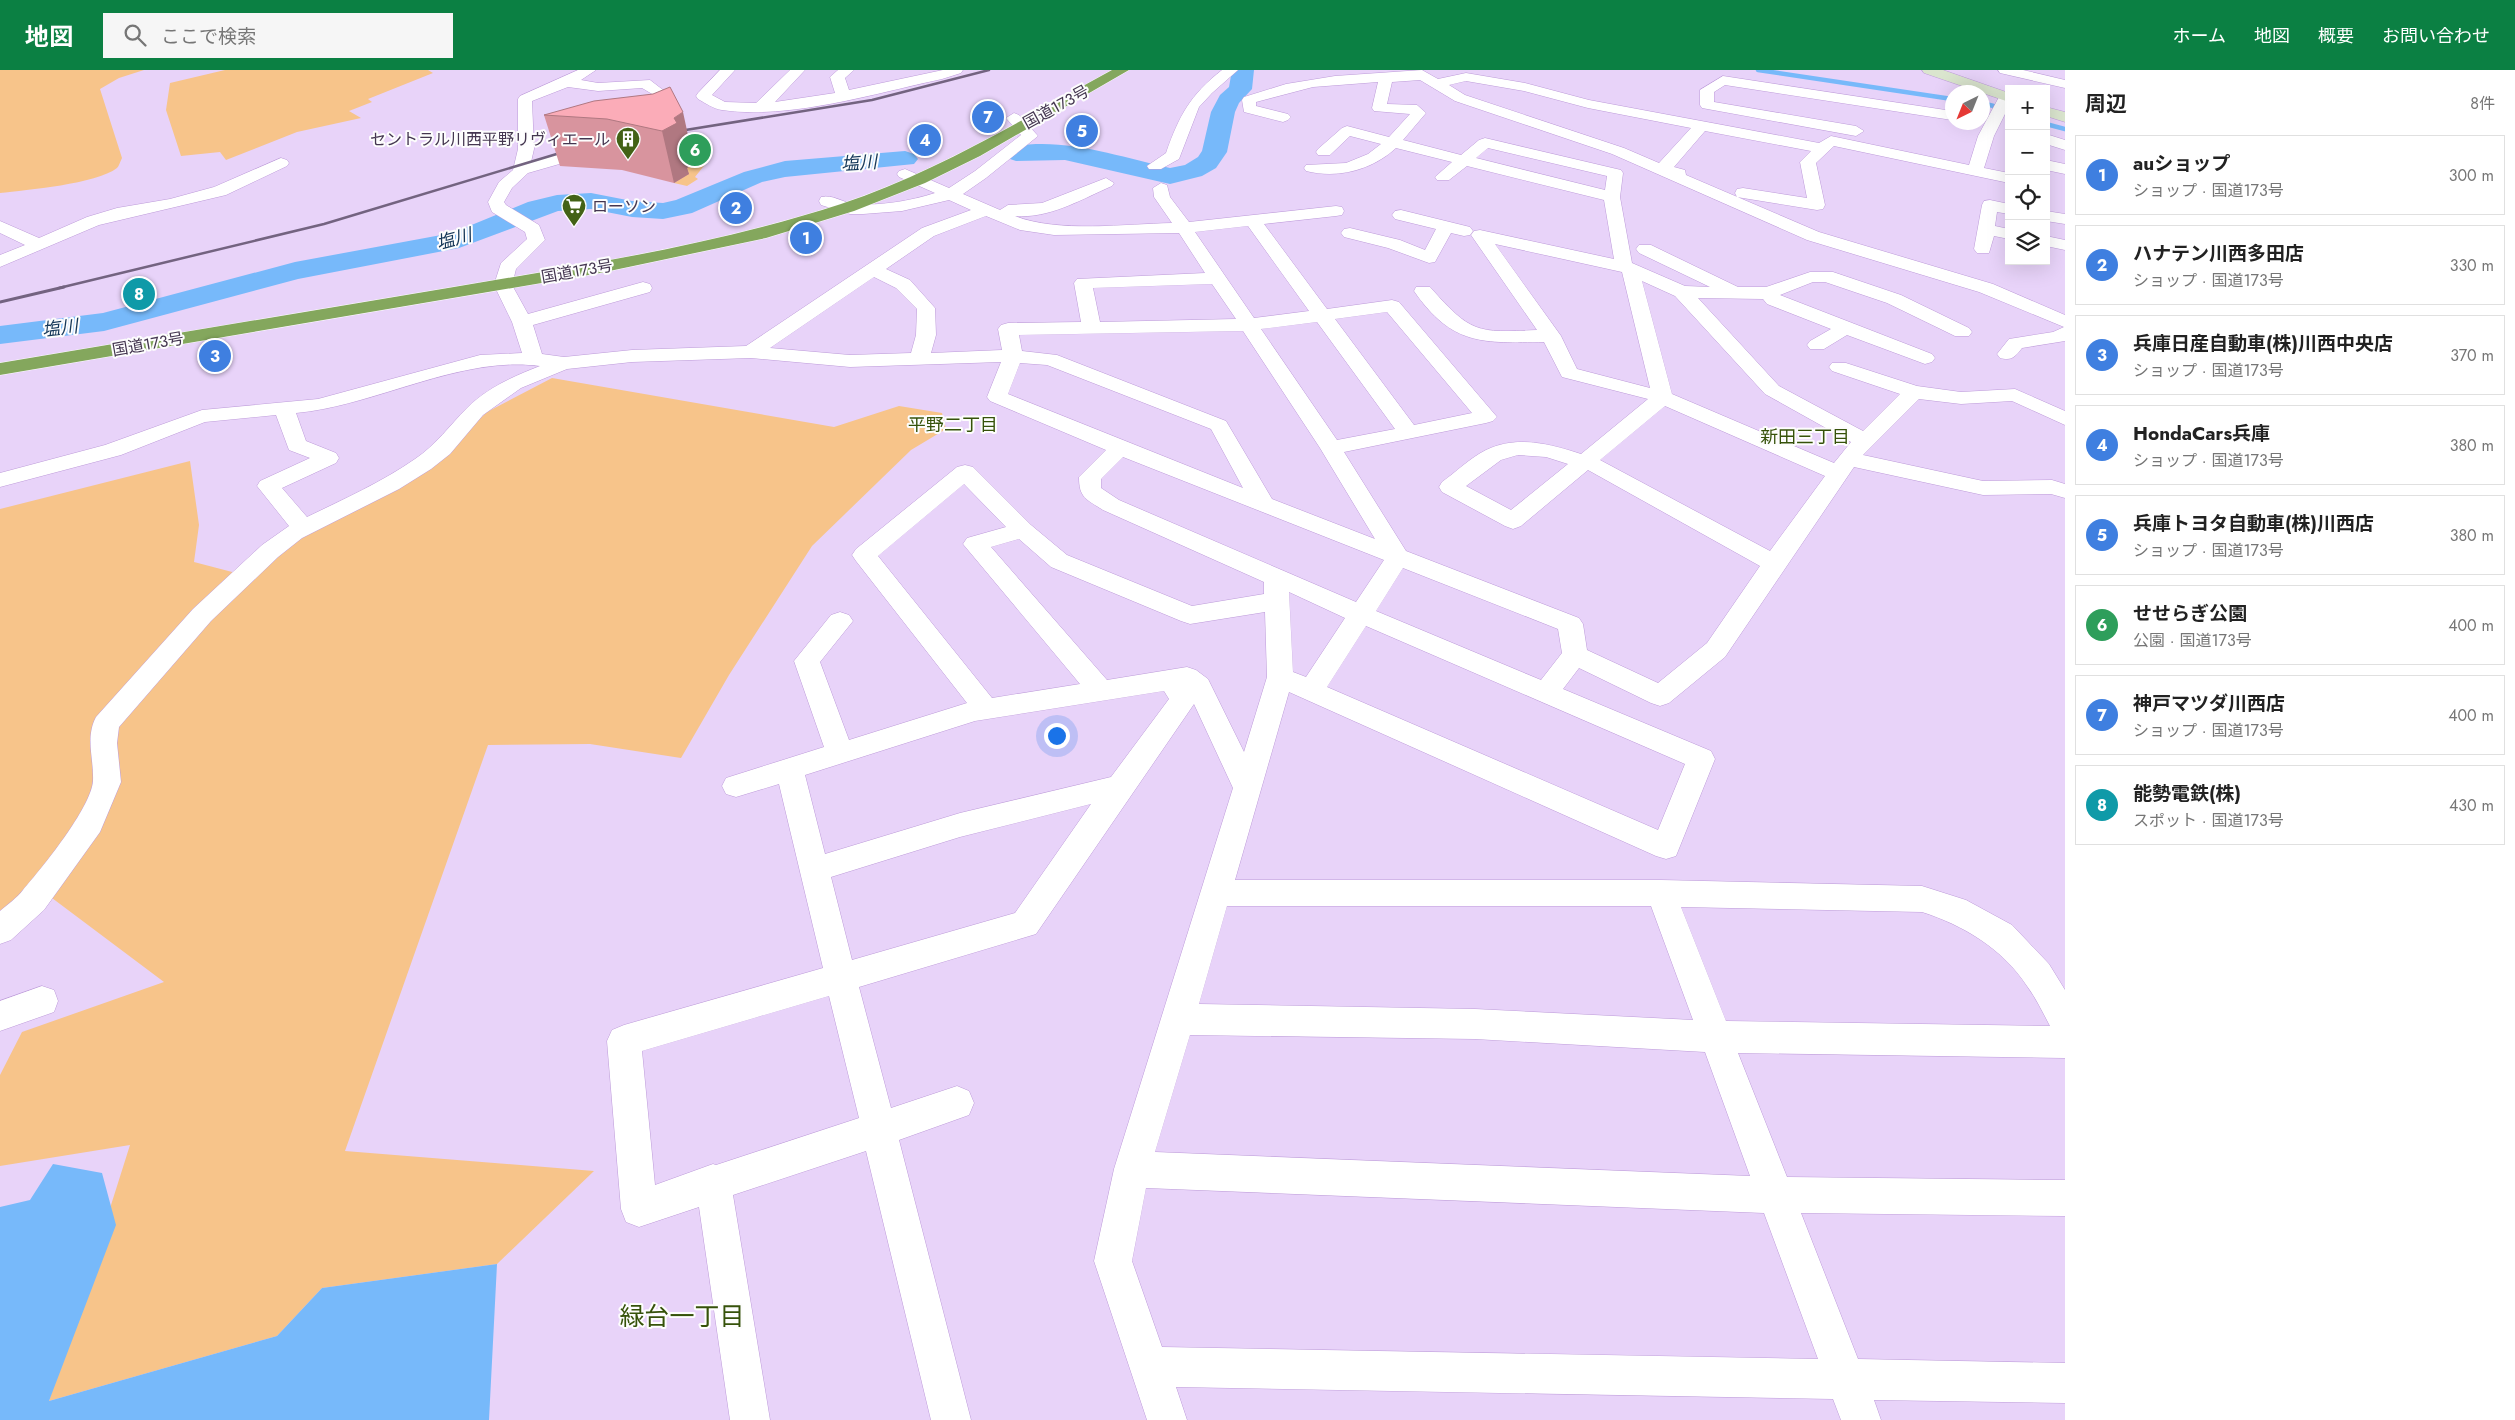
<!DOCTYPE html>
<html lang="ja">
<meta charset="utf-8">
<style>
body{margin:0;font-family:Jost,"Noto Sans JP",sans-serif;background:#f6f6f6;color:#222}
.controls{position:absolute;right:15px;top:15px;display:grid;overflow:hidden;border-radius:0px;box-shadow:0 5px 20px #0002}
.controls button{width:45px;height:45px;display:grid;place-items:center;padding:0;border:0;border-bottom:1px solid #e0e0e0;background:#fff;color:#222;font:25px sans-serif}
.compass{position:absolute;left:1945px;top:15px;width:45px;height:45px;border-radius:50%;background:#fff;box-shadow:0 5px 20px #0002;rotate:223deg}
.you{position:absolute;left:1056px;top:665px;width:18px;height:18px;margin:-12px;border:4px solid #fff;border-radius:50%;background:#1a73e8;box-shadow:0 0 0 8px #1a73e833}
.badge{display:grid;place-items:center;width:32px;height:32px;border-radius:50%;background:#0b8043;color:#fff;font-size:16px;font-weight:700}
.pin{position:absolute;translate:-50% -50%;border:2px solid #fff;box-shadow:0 1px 5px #0006}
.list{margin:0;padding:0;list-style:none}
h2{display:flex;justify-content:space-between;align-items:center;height:65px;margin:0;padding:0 20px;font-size:21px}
h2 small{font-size:16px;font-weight:400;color:#767676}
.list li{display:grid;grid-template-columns:32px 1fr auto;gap:15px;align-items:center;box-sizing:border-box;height:80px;margin:0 10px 10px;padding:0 10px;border:1px solid #e0e0e0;border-radius:0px}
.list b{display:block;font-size:19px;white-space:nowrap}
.list p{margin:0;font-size:16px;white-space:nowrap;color:#767676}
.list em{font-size:16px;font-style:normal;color:#767676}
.icon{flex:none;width:28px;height:28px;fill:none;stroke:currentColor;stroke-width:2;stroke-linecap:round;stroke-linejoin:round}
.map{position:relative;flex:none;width:2065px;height:1350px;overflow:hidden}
header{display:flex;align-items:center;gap:30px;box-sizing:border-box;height:70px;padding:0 25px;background:#0b8043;color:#fff}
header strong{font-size:24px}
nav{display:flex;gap:28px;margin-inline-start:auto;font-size:18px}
.search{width:350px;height:45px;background:#f6f6f6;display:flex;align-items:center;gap:12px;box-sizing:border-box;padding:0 18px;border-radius:0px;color:#767676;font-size:19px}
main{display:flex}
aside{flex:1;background:#fff}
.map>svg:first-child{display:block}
.green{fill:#f7c48a}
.water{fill:#77b9fa}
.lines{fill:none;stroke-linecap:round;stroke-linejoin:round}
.stream{stroke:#77b9fa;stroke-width:4.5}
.river{fill:#77b9fa;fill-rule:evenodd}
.street-casing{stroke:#bd9bd9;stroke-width:1}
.secondary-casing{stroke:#bd9bd9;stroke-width:1}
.highway-casing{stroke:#fff;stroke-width:1}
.street{fill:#fff;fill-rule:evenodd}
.secondary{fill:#dae5ce;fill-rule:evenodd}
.highway{fill:#84a75d;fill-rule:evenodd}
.rail-far1{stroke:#736380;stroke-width:2.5}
.rail{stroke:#736380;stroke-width:3}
.wall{fill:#d8949e}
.shaded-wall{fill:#b07881}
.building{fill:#fbacb8;stroke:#b07881}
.labels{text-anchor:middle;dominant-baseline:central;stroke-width:4;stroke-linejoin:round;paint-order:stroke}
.far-street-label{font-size:16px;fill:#443650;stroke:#fdfdfd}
.far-poi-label{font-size:16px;fill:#443650;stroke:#fdfdfd;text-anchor:end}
.far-water-label{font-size:18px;font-style:italic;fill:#163859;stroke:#fdfdfd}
.far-neighbourhood-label{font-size:18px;fill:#36520a;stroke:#fdfdfd}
.near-neighbourhood-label{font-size:25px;fill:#36520a;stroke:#fdfdfd}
</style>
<header>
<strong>地図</strong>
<div class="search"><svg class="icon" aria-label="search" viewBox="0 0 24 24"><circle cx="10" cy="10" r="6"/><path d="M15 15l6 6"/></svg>ここで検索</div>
<nav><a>ホーム</a><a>地図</a><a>概要</a><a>お問い合わせ</a></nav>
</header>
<main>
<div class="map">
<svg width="2065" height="1350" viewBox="0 0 2065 1350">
<rect width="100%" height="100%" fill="#e8d3f9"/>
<path class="green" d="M 0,0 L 144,0 L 119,8 L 100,19 L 122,88 C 120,92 119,96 117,98 C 96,114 27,120 0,123 Z
M 225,0 L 428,0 L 433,3 L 368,29 L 372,32 L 349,41 L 361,48 L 297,62 L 226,90 L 220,82 L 181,86 L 166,40 L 170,13 Z
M 681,67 L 697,67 L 707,92 L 695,107 L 698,109 L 687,116 L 674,113 L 688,104 Z
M 552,308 L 834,357 L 899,336 L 942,343 L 946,359 L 911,380 L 812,476 L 729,605 L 681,688 L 590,674 L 488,675 L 345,1081 L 594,1101 L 497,1194 L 322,1218 L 277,1266 L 49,1331 L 130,1075 L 0,1096 L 0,1005 L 22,962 L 164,912 L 36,816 L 0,842 L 0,439 L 190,391 L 199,455 L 194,492 L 236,503 L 420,405 L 487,342 Z"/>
<path class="water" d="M 53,1094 L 102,1103 L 116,1155 L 49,1331 L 277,1266 L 322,1218 L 497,1194 L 489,1350 L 0,1350 L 0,1137 L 30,1130 Z"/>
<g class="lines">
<path class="stream" d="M 1758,0 L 1952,29
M 1982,33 L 2009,40
M 2046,54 L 2065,59"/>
<path class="river" d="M 1232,0 L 1254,0 L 1252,19 L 1239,33 L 1235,42 L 1227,82 L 1216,98 L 1202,106 L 1170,114 L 1065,90 L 1016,91 L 1007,88 L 1003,83 L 1007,78 C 1060,65 1119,87 1170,98 L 1185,95 L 1198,87 L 1202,81 L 1211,42 L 1220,25 L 1229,17 Z
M 905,81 L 914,84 L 918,89 L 914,94 L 785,107 L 762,112 L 692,143 L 663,149 L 632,147 L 591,139 L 558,141 L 459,178 L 298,209 L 104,261 L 0,274 L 0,256 L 103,243 L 295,192 L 452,163 L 528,132 L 557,125 L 591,123 L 632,131 L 663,133 L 676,130 L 744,102 L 785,91 Z"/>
<defs>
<path id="street" d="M 578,0 L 596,0 L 581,10 L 598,13 L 650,10 L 676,30 L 669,34 L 642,18 L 598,21 L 568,17 L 532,31 L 534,79 L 531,92 L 595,74 L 603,79 L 601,82 L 528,103 L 512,118 L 504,132 L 506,135 L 539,155 L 545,170 L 516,199 L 512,215 L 528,244 L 643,212 L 650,214 L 652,218 L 650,222 L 533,255 L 542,284 L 564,287 L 632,280 L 746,276 L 922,158 L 971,140 L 949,130 L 902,141 L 863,144 L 850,144 L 821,135 L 819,131 L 821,127 C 833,124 843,133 855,134 C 881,136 910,131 935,123 L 899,107 L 897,104 L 899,101 L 905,99 L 949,118 L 975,101 L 1021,65 L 1006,48 L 1014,43 L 1019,45 L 1038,66 L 986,108 L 963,124 L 1000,140 L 1008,135 L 1042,133 L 1106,108 L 1114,113 L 1112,116 C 1082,129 1049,149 1015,146 C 1058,163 1126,154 1172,153 L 1154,127 L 1153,118 L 1161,113 L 1167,115 L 1170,127 L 1189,152 L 1336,136 L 1342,137 L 1344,141 L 1342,145 L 1336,146 L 1264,154 L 1327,239 L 1392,230 L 1399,232 L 1497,347 L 1493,351 L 1486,353 L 1344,382 L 1406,481 L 1579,548 L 1583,554 L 1587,580 L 1658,613 L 1707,573 L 1760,496 L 1588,400 L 1521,456 L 1513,459 L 1505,456 L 1442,422 L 1439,417 L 1442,412 C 1456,402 1470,388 1486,380 C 1517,365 1550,374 1581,384 L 1648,329 L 1562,307 L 1544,272 C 1483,273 1452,276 1414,221 L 1416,217 L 1430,217 C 1471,263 1476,263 1537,260 L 1471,165 L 1474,161 L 1480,160 L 1614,189 L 1604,130 L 1467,96 L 1449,110 L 1437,110 L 1435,107 L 1452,92 L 1396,78 C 1372,100 1338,109 1306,101 L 1304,98 L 1306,95 L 1346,93 L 1368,84 L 1381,74 L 1350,66 L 1330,85 L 1318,85 L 1316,82 L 1318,79 L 1342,58 L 1347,56 L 1389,67 L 1410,44 L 1374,41 L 1372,38 L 1378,12 L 1313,17 L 1256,32 L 1256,36 L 1288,44 L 1291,47 L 1288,50 L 1283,52 L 1244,42 L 1242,30 L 1244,27 L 1286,14 L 1335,6 L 1422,0 L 1438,9 L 1466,3 L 1525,13 L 1589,30 L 1819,73 L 1831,66 L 1969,95 L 1978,66 L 1999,27 L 2001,24 L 2009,23 L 2009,36 L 1994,66 L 1984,98 L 2009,103 L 2009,113 L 1834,76 L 1816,93 L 1825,135 L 1823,139 L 1817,140 L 1743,128 L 1737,127 L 1735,123 L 1737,119 L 1743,118 L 1807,128 L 1800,92 L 1811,81 L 1705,61 L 1674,97 L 1685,100 L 1686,105 L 1819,162 L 1993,214 L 2065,245 L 2065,271 L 2022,278 C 2015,287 2012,291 2000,288 L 1997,284 L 2009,269 L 2053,262 L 2064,257 L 1979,222 L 1807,170 L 1612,84 L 1455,31 L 1420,10 L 1392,12 L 1387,34 L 1417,35 L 1426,43 L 1403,70 L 1461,85 L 1479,70 L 1485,68 L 1621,100 L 1623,103 L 1620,127 L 1632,193 L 1685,216 L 1710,217 L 1639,183 L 1636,179 L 1639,175 L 1651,175 L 1738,217 L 1766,217 L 1810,202 L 1833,202 L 1901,225 L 1969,258 L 1972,262 L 1969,266 L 1955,266 L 1887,233 L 1825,212 L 1813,212 L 1780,225 L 1932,284 L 1935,288 L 1932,292 L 1925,294 L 1847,265 L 1824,279 L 1810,279 L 1807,275 L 1810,271 L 1831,259 L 1767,234 L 1763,229 L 1698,228 L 1779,316 L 1863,361 L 1900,324 L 1832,301 L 1829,297 L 1832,293 L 1846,293 L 1917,316 L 1961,322 L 2015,319 L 2065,341 L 2065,355 L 2012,331 L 1961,334 L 1919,329 L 1863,385 L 1983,411 L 2052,410 L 2065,414 L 2065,428 L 2051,424 L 1983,425 L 1854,397 L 1725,587 L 1669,633 L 1660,636 L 1651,633 L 1579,598 L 1563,619 L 1711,681 L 1715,689 L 1676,786 L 1666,789 L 1656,786 L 1289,622 L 1235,810 L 1661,810 L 1922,816 L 1966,830 L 2012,855 L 2049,894 L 2065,920 L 2065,988 L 1738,983 L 1787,1107 L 2065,1110 L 2065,1146 L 1801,1143 L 1858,1289 L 2065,1293 L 2065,1333 L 1874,1330 L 1881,1350 L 1841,1350 L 1833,1329 L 1176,1317 L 1187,1350 L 1147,1350 L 1094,1191 L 1114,1099 L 1233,718 L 1194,634 L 1036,864 L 859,917 L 891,1038 L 957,1016 L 969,1021 L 974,1033 L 969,1045 L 899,1070 L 971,1350 L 931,1350 L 866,1081 L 733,1125 L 770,1350 L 730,1350 L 699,1137 L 639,1157 L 626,1152 L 621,1139 L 607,971 L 612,960 L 624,955 L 823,898 L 779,714 L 736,727 L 726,724 L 722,716 L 726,708 L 824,677 L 794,591 L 831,545 L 840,542 L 849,545 L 853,551 L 820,592 L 849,670 L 967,633 L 856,491 L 852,485 L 856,479 L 957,397 L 965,395 L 973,397 L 1031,455 L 1067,485 L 1192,536 L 1264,524 L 1264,512 L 1103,440 C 1086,429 1079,428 1079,407 L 1106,380 L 990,331 L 987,327 L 1001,292 L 850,297 L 751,288 L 632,292 L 567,299 L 521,318 L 483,345 L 450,384 L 431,399 L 399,419 L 302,468 L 278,487 L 211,551 L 119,657 L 117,673 L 121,712 L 100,762 L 44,840 L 11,870 L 0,874 L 0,841 C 8,834 17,828 23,820 C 42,798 91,738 93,711 C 94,688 85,668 96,647 L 193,539 L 262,475 L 289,456 L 257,416 L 260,411 L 310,388 L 289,380 L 276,345 L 205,352 L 121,385 L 0,417 L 0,403 L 105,375 L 202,340 L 318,329 L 480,285 L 522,283 L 512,252 L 494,215 L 501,193 L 527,169 L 525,162 L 492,142 L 488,132 L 499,112 L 513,100 L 518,79 L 518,29 L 520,26 ZM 1466,11 L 1524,21 L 1588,38 L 1691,58 L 1659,93 L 1624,78 L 1465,25 L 1449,15 ZM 1488,78 L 1607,106 L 1605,120 L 1476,88 ZM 986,146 L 1020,160 L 1054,165 L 1179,163 L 1205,203 L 1077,209 L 1074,213 L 1081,252 L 1008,253 L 1001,255 L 998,259 L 1002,280 L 931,283 L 936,265 L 935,238 L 910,210 L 886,199 L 934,166 ZM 1248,156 L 1309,241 L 1254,248 L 1195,162 ZM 1495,174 L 1622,202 L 1650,318 L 1577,299 L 1561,266 ZM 874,207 L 896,218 L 917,239 L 916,265 L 911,283 L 850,285 L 770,278 ZM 1642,211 L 1675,226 L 1765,324 L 1851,372 L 1834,393 L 1672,324 ZM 1212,214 L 1236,249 L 1100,252 L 1093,218 ZM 1387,242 L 1472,343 L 1414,355 L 1335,249 ZM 1317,252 L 1395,359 L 1337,370 L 1261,259 ZM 1243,261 L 1320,378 L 1375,469 L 1272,429 L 1226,351 L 1057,285 L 1022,281 L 1019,265 ZM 1020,293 L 1047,295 L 1211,359 L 1243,418 L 1008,324 ZM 540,296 C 514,306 487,318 467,338 C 450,355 436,375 415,389 C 382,412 344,429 307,447 L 282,418 L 336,393 L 339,388 L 336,383 L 306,371 L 296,343 C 375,336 461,285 540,296 ZM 1665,336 L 1825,406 L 1770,481 L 1600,390 ZM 1518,385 L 1546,387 L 1568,394 L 1511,440 L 1466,416 L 1501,390 ZM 1123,387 L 1384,490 L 1356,532 L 1119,430 L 1101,418 L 1101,409 ZM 964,414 L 1006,457 L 967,468 L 963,474 L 1080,614 L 992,628 L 878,486 ZM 1019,469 L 1051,497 L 1181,551 L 1190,554 L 1265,542 L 1267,607 L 1244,682 L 1208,609 L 1196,600 L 1187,597 L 1107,610 L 991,477 ZM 1403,498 L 1558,559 L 1562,583 L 1541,610 L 1376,541 ZM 1289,522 L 1345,548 L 1306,607 L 1293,602 ZM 1366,556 L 1685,694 L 1658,760 L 1327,617 ZM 1164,621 L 1169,629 L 1111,707 L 960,743 L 825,784 L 805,705 L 975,651 ZM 1091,734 L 1015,843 L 852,890 L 831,807 L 960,767 ZM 1227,836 L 1651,836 L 1693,950 L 1475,939 L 1199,934 ZM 1681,837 L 1922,842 C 1963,855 2003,879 2027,916 C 2036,928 2043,943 2050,956 L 1726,951 ZM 829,926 L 859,1048 L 716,1095 L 713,1094 L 655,1115 L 642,981 ZM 1190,965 L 1475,969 L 1705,982 L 1750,1106 L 1155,1082 ZM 1146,1118 L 1764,1143 L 1818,1289 L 1162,1277 L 1132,1191 Z
M 720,0 L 735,0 L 712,25 L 725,32 L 756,33 L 790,0 L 805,0 L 775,32 L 835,23 L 830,7 L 838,0 L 854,0 L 845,8 L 849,20 L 943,0 L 963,0 L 961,3 L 942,9 C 876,23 789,50 722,40 C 714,39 705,33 698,29 L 696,26 L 698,23 Z
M 1222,0 L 1238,0 L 1212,23 L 1199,37 L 1179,89 L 1161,99 L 1149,99 L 1147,96 L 1166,83 C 1179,46 1190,25 1222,0 Z
M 1998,0 L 2023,0 L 2065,10 L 2065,18 L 2000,3 Z
M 1723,6 L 1952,41 L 1952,50 L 1725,15 L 1714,22 L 1714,32 L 1856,56 L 1864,61 L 1856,66 L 1702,38 L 1700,35 L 1700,20 Z
M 2046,64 L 2065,70 L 2065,80 L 2046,74 Z
M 281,88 L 287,90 L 289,93 L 287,96 L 226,125 L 99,155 L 0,197 L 0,185 L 25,175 L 0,163 L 0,151 L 39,168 L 87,147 L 117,138 L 170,129 L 214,117 Z
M 2046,90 L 2065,94 L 2065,104 L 2046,100 Z
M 1990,130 L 2009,134 L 2009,144 L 1997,142 L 1995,156 L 2009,159 L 2009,169 L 1994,166 L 1989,183 L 1977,183 L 1974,179 L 1982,135 L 1984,131 Z
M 1401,140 L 1470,157 L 1473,161 L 1470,165 L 1464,166 L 1451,163 L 1435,192 L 1429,193 L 1388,178 L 1344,167 L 1341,163 L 1344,159 L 1350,158 L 1400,170 L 1425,180 L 1436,159 L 1395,149 L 1392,145 L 1395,141 Z
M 2046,141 L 2065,144 L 2065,154 L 2046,151 Z
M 2046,166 L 2065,170 L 2065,180 L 2046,176 Z
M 42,916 L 54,920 L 58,931 L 54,942 L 0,961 L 0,931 Z"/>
<path id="secondary" d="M 1922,0 L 1943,0 L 2009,23 L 2009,32 L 1924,3 Z
M 2046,37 L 2065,42 L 2065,52 L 2046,46 Z"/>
<path id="highway" d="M 1112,0 L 1129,0 L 980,86 L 925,113 L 854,141 L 766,168 L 600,203 L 0,305 L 0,293 C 151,268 303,242 454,217 C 584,195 715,175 841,134 C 937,102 1023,49 1112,0 Z"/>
</defs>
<use href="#street" class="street-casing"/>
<use href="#secondary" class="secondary-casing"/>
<use href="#highway" class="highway-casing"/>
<use href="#street" class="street"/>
<use href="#secondary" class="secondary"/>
<use href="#highway" class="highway"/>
<path class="rail-far1" d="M 673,62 L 872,30 L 989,0
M 59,218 L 324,154 L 570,80"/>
<path class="rail" d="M 0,232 L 64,217"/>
</g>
<path class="wall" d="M 653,24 L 694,93 L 687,98 L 689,104 L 674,113 L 622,100 L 560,96 L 544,45 Z"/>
<path class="shaded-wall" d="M 683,42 L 694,93 L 687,98 L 689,104 L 674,113 L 662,61 L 674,48 Z"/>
<path class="building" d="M 670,17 L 683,42 L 674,48 L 677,53 L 662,61 L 607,49 L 544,45 L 594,31 L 653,24 Z"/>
<defs>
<symbol id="building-pin" viewBox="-11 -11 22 30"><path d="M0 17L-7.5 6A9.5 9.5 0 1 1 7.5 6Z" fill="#436216" stroke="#fdfdfd"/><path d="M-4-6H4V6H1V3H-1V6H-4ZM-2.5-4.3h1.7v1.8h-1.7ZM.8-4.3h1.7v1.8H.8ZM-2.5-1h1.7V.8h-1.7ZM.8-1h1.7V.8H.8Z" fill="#fff"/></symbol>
<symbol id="supermarket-pin" viewBox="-11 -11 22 30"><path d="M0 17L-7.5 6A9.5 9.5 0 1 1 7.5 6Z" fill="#436216" stroke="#fdfdfd"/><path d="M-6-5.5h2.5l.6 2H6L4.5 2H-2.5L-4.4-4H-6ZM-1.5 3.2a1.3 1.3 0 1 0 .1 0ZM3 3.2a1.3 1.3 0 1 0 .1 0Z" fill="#fff"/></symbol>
</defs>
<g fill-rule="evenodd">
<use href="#building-pin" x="614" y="55" width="28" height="38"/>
<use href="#supermarket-pin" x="560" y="122" width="28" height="38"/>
</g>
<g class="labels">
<g class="far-street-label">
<text transform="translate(1056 37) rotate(-29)">国道173号</text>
<text transform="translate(577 201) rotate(-10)">国道173号</text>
<text transform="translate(148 274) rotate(-10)">国道173号</text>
</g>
<g class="far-poi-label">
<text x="610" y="69">セントラル川西平野リヴィエール</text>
<text x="592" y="136" text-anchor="start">ローソン</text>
</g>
<g class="far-water-label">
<text transform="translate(859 93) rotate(-4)">塩川</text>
<text transform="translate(454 169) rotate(-15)">塩川</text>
<text transform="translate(60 258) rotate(-7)">塩川</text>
</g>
<g class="far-neighbourhood-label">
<text x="953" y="355">平野二丁目</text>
<text x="1805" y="367">新田三丁目</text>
</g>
<g class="near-neighbourhood-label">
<text x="682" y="1246">緑台一丁目</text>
</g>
</g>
</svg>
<div class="controls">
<button>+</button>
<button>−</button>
<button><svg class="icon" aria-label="locate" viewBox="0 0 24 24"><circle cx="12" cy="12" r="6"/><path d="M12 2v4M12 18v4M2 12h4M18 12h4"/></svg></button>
<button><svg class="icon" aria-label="layers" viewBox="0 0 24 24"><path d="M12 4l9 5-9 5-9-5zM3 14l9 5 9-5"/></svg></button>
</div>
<svg class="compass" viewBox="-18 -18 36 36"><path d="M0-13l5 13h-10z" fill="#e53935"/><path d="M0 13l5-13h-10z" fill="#767676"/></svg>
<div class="you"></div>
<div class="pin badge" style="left:806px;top:168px;background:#3f7fe0">1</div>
<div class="pin badge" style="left:736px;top:138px;background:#3f7fe0">2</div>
<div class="pin badge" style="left:215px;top:286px;background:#3f7fe0">3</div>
<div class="pin badge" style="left:925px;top:70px;background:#3f7fe0">4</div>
<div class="pin badge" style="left:1082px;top:61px;background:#3f7fe0">5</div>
<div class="pin badge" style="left:695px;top:80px;background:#2e9e5b">6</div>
<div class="pin badge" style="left:988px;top:47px;background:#3f7fe0">7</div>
<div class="pin badge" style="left:139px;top:224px;background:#0f9aa8">8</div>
</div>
<aside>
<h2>周辺<small>8件</small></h2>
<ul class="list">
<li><span class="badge" style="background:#3f7fe0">1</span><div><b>auショップ</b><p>ショップ · 国道173号</p></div><em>300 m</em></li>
<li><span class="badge" style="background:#3f7fe0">2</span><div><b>ハナテン川西多田店</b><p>ショップ · 国道173号</p></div><em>330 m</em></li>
<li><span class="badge" style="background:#3f7fe0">3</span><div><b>兵庫日産自動車(株)川西中央店</b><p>ショップ · 国道173号</p></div><em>370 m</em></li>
<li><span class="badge" style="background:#3f7fe0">4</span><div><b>HondaCars兵庫</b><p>ショップ · 国道173号</p></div><em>380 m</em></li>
<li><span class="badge" style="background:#3f7fe0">5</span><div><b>兵庫トヨタ自動車(株)川西店</b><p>ショップ · 国道173号</p></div><em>380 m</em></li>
<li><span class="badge" style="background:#2e9e5b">6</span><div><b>せせらぎ公園</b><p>公園 · 国道173号</p></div><em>400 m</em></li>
<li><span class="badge" style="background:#3f7fe0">7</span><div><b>神戸マツダ川西店</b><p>ショップ · 国道173号</p></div><em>400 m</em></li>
<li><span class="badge" style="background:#0f9aa8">8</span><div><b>能勢電鉄(株)</b><p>スポット · 国道173号</p></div><em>430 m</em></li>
</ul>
</aside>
</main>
